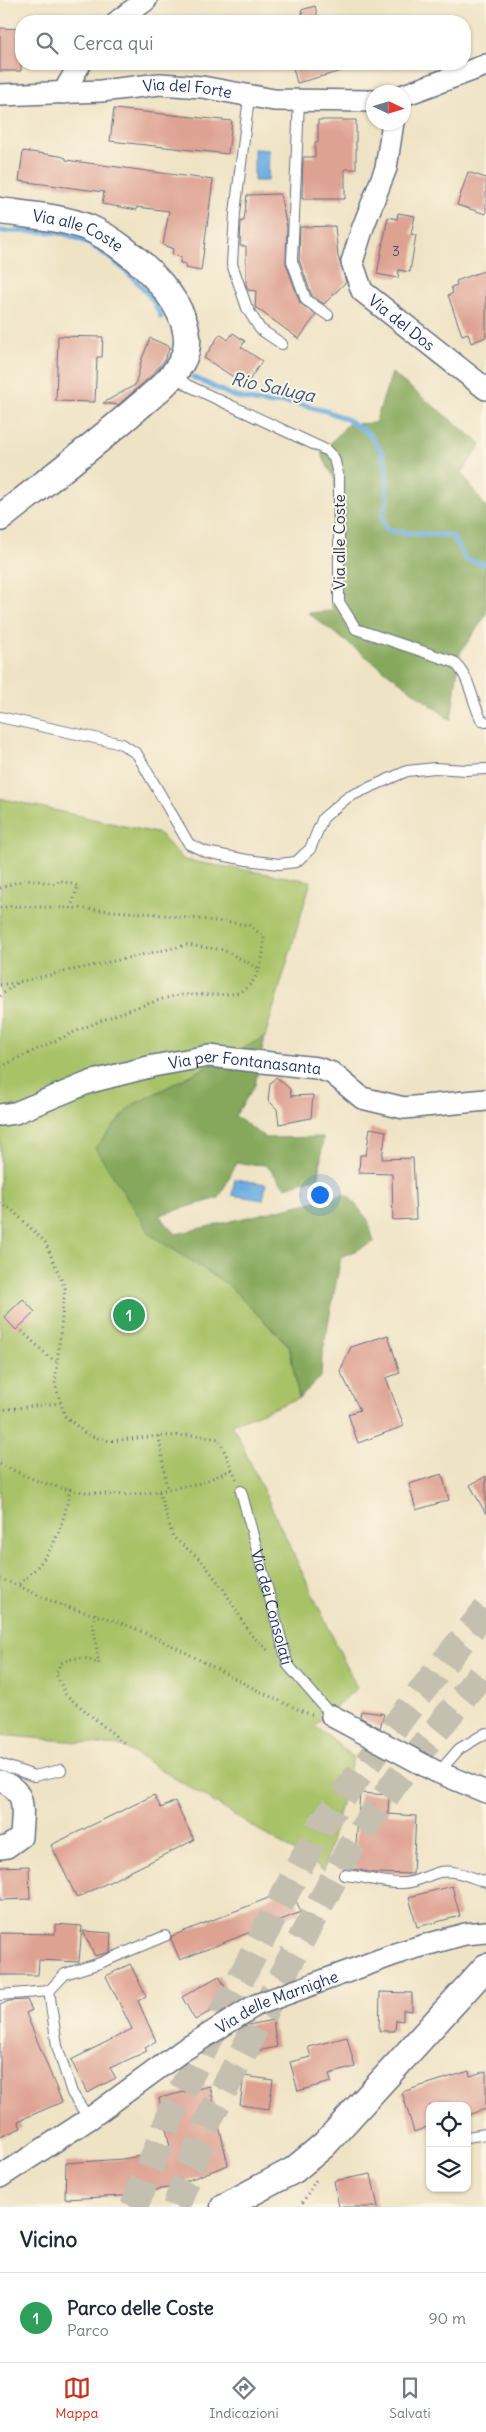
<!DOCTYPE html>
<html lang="it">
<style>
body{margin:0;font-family:Delius,sans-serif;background:#f6f6f7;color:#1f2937}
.controls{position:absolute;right:15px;bottom:15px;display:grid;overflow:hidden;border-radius:10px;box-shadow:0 1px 4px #0004}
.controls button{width:45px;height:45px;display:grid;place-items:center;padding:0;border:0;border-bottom:1px solid #e0e1e3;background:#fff;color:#1f2937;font:25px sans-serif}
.compass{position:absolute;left:366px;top:85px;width:45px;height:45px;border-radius:50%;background:#fff;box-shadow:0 1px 4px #0004;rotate:94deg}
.you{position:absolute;left:319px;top:1194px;width:18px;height:18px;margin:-12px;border:4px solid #fff;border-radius:50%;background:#1a73e8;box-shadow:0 0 0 8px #1a73e833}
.badge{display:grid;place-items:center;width:32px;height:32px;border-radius:50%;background:#c8321e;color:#fff;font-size:16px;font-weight:700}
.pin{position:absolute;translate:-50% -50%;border:2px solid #fff;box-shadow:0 1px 5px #0006}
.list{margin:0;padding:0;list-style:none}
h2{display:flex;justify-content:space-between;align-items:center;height:65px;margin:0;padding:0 20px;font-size:21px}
h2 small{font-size:16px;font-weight:400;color:#747a83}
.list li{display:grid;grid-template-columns:32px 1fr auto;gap:15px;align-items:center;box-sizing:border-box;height:90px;padding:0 20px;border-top:1px solid #e0e1e3}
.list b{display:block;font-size:19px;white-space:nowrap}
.list p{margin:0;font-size:16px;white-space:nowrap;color:#747a83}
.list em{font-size:16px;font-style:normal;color:#747a83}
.icon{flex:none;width:28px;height:28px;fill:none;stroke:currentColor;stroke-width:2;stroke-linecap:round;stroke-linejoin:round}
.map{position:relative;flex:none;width:486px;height:2207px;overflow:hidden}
.search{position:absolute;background:#fff;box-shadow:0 1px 4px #0004;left:15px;right:15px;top:15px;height:55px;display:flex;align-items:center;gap:12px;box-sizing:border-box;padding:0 18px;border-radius:20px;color:#747a83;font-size:19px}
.sheet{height:155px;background:#fff}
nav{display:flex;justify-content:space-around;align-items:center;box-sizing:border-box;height:70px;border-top:1px solid #e0e1e3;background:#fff;font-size:14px;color:#747a83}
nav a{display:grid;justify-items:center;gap:2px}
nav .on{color:#c8321e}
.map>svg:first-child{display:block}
.green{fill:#a8c268;stroke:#627863}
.forest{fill:#86a85c;stroke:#506c5d}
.water{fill:#6cade0;stroke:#446e9f}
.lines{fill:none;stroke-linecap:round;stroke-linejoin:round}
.stream{stroke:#6cade0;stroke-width:5}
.building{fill:#dea293}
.trunk-tunnel{stroke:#c5bfb0;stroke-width:28;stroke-dasharray:28 14;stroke-linecap:butt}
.service-casing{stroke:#656e82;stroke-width:12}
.minor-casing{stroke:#656e82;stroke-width:24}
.tertiary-casing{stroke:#656e82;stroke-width:29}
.path{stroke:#656e82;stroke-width:3;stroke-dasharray:1 4;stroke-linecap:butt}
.service{stroke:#fff;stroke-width:10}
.minor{stroke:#fff;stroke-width:21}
.tertiary{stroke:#fff;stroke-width:26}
.labels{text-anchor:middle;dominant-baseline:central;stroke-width:4;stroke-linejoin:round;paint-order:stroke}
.number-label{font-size:14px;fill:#4c4c6b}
.street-label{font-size:16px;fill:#1b2f5e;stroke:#fcf5e5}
.water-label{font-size:18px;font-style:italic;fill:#335585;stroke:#fcf5e5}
</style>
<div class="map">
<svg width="486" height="2207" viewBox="0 0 486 2207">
<rect width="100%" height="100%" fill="#fcf5e5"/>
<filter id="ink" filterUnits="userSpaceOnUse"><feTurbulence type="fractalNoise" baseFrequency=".02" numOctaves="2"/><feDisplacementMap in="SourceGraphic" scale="10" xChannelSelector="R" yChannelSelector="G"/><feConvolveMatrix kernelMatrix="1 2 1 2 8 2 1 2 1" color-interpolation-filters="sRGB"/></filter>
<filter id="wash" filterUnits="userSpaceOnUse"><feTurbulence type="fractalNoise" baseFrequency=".0096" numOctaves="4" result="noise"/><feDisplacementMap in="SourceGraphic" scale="20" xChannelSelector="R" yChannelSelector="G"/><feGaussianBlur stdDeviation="1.12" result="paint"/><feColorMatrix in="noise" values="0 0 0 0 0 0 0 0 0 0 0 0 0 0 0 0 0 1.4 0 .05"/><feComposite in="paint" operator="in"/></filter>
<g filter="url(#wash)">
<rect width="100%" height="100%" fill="#efe3c5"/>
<path class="green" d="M 0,798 L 160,834 L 184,860 L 311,881 L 265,1037 L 131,1106 L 151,1235 L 227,1284 L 289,1346 L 299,1398 L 232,1424 L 357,1688 L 315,1725 L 353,1757 L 324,1870 L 122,1746 L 0,1735 Z"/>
<path class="forest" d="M 392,373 L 481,444 L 462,473 L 486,508 L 486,615 L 460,653 L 451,720 L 308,613 L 332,611 L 335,480 L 321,454 L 348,424 L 375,423 Z
M 265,1037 L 255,1085 L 235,1116 L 266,1138 L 323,1137 L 319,1177 L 285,1187 L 266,1165 L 236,1163 L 219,1198 L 159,1215 L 176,1234 L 347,1194 L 368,1220 L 374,1242 L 341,1257 L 322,1356 L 321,1377 L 299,1398 L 289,1345 L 227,1284 L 151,1235 L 95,1148 L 131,1106 Z"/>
<path class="water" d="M 254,149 L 269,150 L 268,181 L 254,181 Z
M 235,1179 L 266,1184 L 263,1200 L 232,1195 Z"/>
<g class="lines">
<path class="stream" d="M 0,231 C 21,232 45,230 65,234 C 99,243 149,285 161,317
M 193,377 L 233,396 L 254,401 L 272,404 L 280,402 L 304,405 L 329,412 L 348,420 L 369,434 L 382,452 L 387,471 L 387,502 L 382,516 L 386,529 L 398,532 L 452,536 L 466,560 L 486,564"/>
</g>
<g id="blocks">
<path class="building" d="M 315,6 L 319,21 L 305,21 L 301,10 Z
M 0,28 L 21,29 L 21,71 L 0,71 Z
M 292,64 L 352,64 L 353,68 L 297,83 Z
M 114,109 L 232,121 L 228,154 L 110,141 Z
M 318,120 L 356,120 L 356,169 L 345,169 L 345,199 L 302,199 L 303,157 L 315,157 L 315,142 L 318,142 Z
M 23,151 L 60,156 L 66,158 L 66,160 L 213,180 L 201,271 L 185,268 L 186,264 L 180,263 L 181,257 L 172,255 L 173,249 L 163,245 L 169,211 L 137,207 L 137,210 L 102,204 L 104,192 L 19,181 Z
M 468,172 L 486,178 L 486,214 L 457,205 Z
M 280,194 L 287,227 L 286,263 L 300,303 L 316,315 L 299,339 L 255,307 L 256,291 L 248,290 L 246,284 L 246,246 L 240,246 L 241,221 L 244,221 L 247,195 Z
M 398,213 L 415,216 L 411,234 L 416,235 L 410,272 L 399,270 L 398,278 L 377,274 L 388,217 L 397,219 Z
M 335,226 L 338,256 L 346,282 L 324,304 L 312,296 L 299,260 L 300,227 Z
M 486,270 L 486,337 L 471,343 L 468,333 L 462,335 L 448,295 L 453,293 L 451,287 L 457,285 L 456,281 Z
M 233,333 L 245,341 L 241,347 L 262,361 L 246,385 L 204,358 L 220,334 L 228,340 Z
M 58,336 L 103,337 L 102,357 L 97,357 L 95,402 L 56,401 Z
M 150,338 L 170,347 L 164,361 L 150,377 L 118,405 L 103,403 L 135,385 L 141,364 L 140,364 Z
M 276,1077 L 290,1089 L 291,1096 L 313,1095 L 311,1118 L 279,1124 L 277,1109 L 268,1100 L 270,1084 Z
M 370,1128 L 386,1131 L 382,1159 L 413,1158 L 416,1219 L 393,1220 L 392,1174 L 359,1173 L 360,1155 L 366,1155 Z
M 23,1299 L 35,1312 L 16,1330 L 4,1317 Z
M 388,1335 L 400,1373 L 386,1378 L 404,1426 L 358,1443 L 348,1414 L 360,1410 L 340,1371 L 351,1347 Z
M 442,1474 L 449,1500 L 416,1510 L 409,1484 Z
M 486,1476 L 486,1514 L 470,1485 Z
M 361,1711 L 384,1714 L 380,1728 L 360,1717 Z
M 360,1793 L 389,1795 L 388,1814 L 416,1816 L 413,1874 L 374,1873 L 354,1869 Z
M 154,1795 L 161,1808 L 175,1801 L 194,1840 L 77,1898 L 51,1845 Z
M 29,1866 L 30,1899 L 0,1900 L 0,1867 Z
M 452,1886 L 460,1916 L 417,1927 L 409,1897 Z
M 291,1889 L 301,1912 L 180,1960 L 171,1939 L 172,1936 Z
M 55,1924 L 82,1926 L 79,1962 L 39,1960 L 38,1975 L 0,1975 L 0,1933 L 55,1934 Z
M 83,1931 L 111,1933 L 110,1952 L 95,1956 Z
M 130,1964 L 146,1996 L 138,2001 L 156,2041 L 145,2048 L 147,2051 L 110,2068 L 116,2078 L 87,2093 L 71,2060 L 132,2029 L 106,1976 Z
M 219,1976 L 232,1999 L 195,2020 L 182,1997 Z
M 380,1992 L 412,1993 L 412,2011 L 403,2010 L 403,2021 L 396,2020 L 395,2031 L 379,2031 Z
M 27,2000 L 32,2010 L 26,2013 L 62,2102 L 18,2121 L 21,2128 L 0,2137 L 0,2005 L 9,2001 Z
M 273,2020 L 277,2047 L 247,2053 L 243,2028 L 248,2025 Z
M 347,2037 L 355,2067 L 329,2074 L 331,2082 L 298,2091 L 290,2062 L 311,2057 L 308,2047 Z
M 469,2071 L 470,2076 L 486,2071 L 486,2109 L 467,2115 L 467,2106 L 430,2106 L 430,2126 L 414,2132 L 402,2092 Z
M 244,2076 L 273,2080 L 269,2109 L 240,2105 Z
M 210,2086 L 228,2165 L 168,2188 L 122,2196 L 65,2199 L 66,2163 L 122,2159 L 171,2151 L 159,2098 Z
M 371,2174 L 378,2207 L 339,2207 L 334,2181 Z"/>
</g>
</g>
<g filter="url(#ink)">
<use href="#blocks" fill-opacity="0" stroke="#656e82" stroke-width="1"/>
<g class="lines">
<path class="trunk-tunnel" d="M 134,2207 L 175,2104 L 320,1827 L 416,1698 L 486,1610
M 176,2207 L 207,2123 L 284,1972 L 351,1846 L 399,1777 L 486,1668"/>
<defs>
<g id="service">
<path d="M 249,97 L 235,213 L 232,264 L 247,308 L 260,329 L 282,344"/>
<path d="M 299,101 L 292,261 L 306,300 L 328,315"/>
<path d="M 174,374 L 187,385 L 326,450 L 334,458 L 339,478 L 339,602 L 356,629 L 454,662 C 471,677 471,701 482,721 L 486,722"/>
<path d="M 0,717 L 122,744 L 137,754 L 189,844 L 206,852 L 247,860 L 279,864 L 296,862 L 310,849 L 323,818 L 348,797 L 407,771 L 435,768 L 466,770 L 486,769"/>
<path id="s1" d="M 241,1491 L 288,1665 L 332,1716"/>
<path d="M 0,1764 L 34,1776 L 61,1770"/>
<path d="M 439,1772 L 459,1749 L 486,1733"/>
<path d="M 344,1875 C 364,1876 383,1884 403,1883 C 416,1883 427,1875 440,1872 C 455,1869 472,1878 486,1882"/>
<path d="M 0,1995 L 49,1991"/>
<path d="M 89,2119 L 72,2093 L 57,2046 L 49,1991 L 65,1974 L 100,1963 L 165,1936"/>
<path d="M 467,2137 L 486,2134"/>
</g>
<g id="minor">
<path d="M 118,21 L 146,0"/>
<path d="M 63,93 L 80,64"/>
<path id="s2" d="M 0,95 L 101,91 L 160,84 L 202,87 L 274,100 L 374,101"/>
<path d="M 404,95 L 486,65"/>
<path id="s3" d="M 393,122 L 386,168 L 363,227 L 352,262 L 362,291 L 486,389"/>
<path id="s4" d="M 0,1115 L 15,1113 L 90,1082 L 153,1066 L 209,1056 L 317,1068 L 332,1073 L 362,1098 L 404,1108 L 486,1100"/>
<path d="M 332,1716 L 435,1771 L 486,1792"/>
<path d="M 0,1781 C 29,1791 22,1811 21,1837 L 7,1847 L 0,1848"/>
<path id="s5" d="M 0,2177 L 89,2119 L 182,2051 L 256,2005 L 404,1951 L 465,1934 L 486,1932"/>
</g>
<g id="tertiary">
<path id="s6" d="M 0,211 C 29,215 62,217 89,228 C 128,245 210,314 181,363 C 170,382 152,395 136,409 C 92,447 46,482 0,518"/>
<path d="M 224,2207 L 294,2170 L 324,2145 L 486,1967"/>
</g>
</defs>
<use href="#service" class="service-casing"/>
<use href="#minor" class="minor-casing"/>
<use href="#tertiary" class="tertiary-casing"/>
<path class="path" d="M 0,888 L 27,879 L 55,884 L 59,880 L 78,886 L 71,908
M 0,908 L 11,906 L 71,908 L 155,914 L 249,925 L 264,937 C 264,957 260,983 239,992 C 229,997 189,993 174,996 C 113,1012 56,1040 0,1067
M 0,985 L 18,982
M 0,996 L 18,982 L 187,945 L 224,950 L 260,969
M 0,1203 L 11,1209 L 45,1242 L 65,1288 L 55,1384 L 65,1416 L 87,1435 L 109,1441 L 159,1436 L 196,1435 L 219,1439 L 237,1480
M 22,1331 L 49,1357 L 56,1361
M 0,1410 L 60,1403
M 159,1436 L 167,1490
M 0,1464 C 15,1471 31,1479 47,1484 C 79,1494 126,1498 159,1491 L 173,1537 L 201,1560 L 224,1590 L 251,1635 L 269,1651
M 159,1491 L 201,1483 L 233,1469
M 0,1579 C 20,1585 37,1596 56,1603 C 80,1612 105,1616 129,1626 C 192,1652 249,1690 312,1715
M 19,1584 C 52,1557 63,1530 70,1488
M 95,1613 L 94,1628 L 99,1664 C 85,1656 74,1656 60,1664 L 56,1674 L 66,1695 L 124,1743
M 300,2207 L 316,2180"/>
<use href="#service" class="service"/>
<use href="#minor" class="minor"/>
<use href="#tertiary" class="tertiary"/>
</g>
</g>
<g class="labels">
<g class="number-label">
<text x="396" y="251">3</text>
</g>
<g class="street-label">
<text stroke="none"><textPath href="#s2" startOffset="188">Via del Forte</textPath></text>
<text stroke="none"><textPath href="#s6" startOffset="81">Via alle Coste</textPath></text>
<text stroke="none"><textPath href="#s3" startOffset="228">Via del Dos</textPath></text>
<text transform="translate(339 542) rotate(-90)">Via alle Coste</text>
<text stroke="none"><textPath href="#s4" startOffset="254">Via per Fontanasanta</textPath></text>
<text stroke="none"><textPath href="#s1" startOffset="120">Via dei Consolati</textPath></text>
<text stroke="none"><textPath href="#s5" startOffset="329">Via delle Marnighe</textPath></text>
</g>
<g class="water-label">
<text transform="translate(273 387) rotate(12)">Rio Saluga</text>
</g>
</g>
</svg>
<div class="controls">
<button><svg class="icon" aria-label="locate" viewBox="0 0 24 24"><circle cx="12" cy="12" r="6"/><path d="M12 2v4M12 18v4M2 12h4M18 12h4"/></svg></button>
<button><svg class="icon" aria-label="layers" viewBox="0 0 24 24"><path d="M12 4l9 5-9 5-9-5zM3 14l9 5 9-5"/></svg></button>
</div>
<svg class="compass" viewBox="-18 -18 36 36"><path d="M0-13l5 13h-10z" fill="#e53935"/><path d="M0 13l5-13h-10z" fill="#747a83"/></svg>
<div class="you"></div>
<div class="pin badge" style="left:129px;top:1315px;background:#2e9e5b">1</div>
<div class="search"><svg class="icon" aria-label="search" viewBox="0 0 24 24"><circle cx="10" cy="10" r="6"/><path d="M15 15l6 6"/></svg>Cerca qui</div>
</div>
<section class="sheet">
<h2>Vicino<small></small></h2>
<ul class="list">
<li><span class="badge" style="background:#2e9e5b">1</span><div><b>Parco delle Coste</b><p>Parco</p></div><em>90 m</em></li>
</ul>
</section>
<nav>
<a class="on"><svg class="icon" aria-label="map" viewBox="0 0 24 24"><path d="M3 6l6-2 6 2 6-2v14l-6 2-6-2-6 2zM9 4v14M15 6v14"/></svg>Mappa</a>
<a><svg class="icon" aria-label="directions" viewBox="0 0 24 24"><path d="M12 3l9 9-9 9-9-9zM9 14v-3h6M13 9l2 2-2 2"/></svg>Indicazioni</a>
<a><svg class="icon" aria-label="saved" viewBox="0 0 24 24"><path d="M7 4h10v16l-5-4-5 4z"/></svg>Salvati</a>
</nav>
